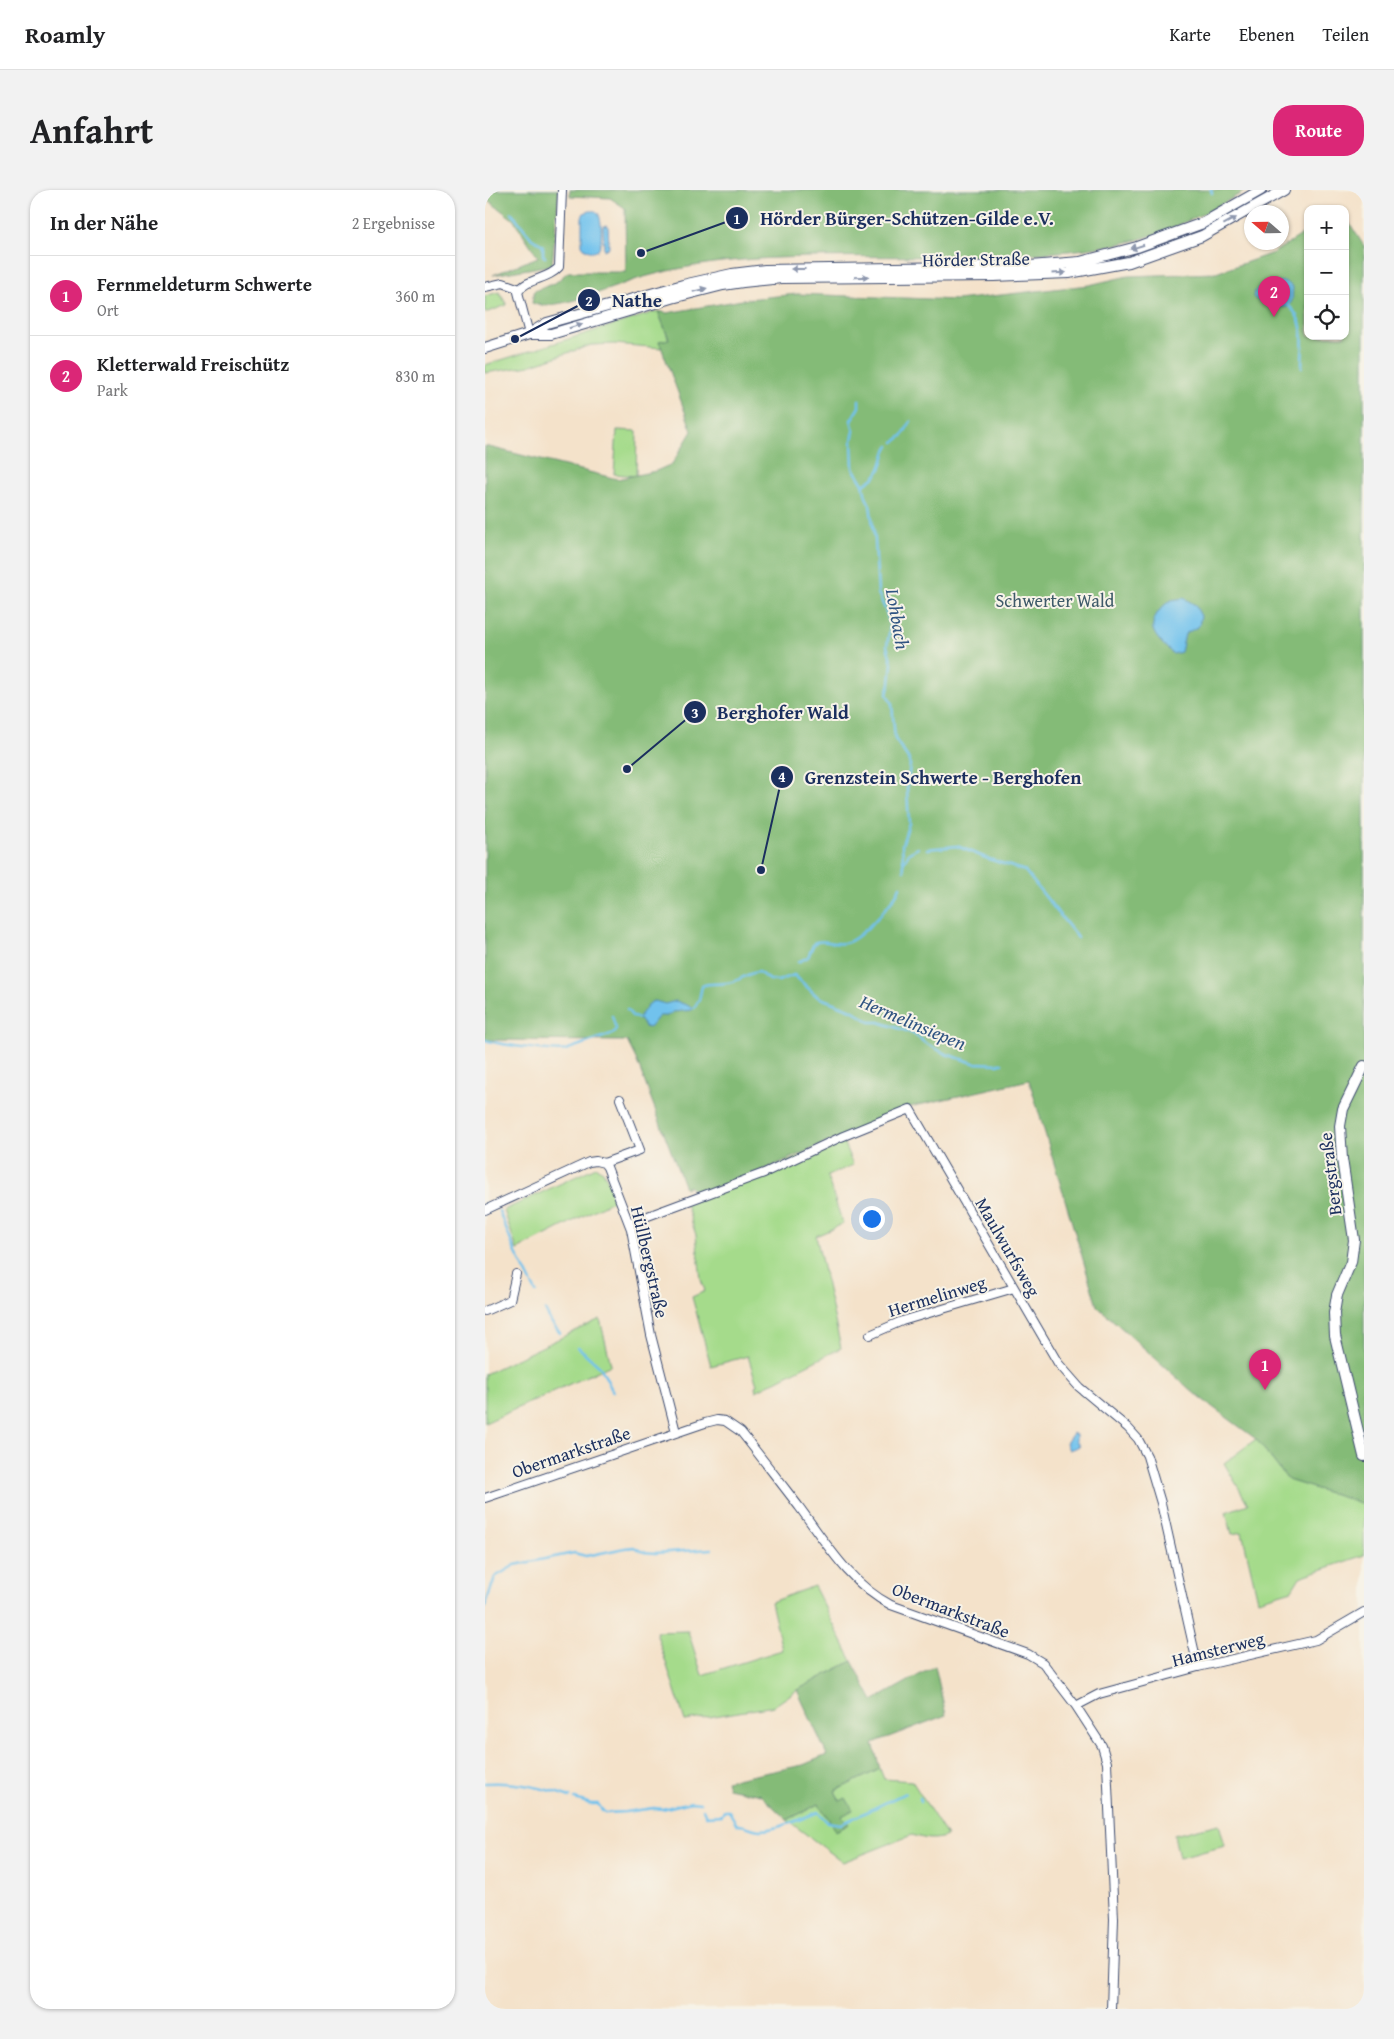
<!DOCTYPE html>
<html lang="de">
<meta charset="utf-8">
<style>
body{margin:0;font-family:"Gentium Book Plus",serif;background:#f2f2f2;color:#202124}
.controls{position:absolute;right:15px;top:15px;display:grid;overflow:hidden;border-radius:10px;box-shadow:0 1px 4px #0004}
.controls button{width:45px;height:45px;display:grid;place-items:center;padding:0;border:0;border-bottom:1px solid #e0e0e0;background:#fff;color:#202124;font:25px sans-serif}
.compass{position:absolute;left:759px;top:15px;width:45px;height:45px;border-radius:50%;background:#fff;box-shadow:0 1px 4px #0004;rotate:290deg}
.you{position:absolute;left:386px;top:1028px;width:18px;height:18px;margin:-12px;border:4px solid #fff;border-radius:50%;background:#1a73e8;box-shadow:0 0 0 8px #1a73e833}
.badge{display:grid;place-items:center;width:32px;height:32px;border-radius:50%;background:#db2777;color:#fff;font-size:16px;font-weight:700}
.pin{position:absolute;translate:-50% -41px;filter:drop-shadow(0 1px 2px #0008)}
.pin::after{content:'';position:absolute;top:26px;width:18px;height:15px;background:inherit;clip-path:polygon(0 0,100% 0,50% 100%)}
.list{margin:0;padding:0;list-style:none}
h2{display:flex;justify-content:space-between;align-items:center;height:65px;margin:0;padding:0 20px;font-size:21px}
h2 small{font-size:16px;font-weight:400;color:#757577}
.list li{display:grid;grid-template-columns:32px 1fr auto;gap:15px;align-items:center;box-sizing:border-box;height:80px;padding:0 20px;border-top:1px solid #e0e0e0}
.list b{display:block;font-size:19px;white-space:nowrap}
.list p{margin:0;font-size:16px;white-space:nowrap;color:#757577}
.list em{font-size:16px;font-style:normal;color:#757577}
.icon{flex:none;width:28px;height:28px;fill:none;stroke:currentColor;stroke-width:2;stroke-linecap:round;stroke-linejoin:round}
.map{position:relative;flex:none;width:879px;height:1819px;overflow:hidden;border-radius:20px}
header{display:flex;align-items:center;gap:30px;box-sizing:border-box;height:70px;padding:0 25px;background:#fff;border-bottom:1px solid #e0e0e0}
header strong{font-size:24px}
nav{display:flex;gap:28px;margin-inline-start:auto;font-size:18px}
.intro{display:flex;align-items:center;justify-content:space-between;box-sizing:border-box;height:120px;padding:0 30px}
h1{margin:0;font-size:35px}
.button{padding:12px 22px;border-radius:20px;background:#db2777;color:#fff;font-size:18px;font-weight:700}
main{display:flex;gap:30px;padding:0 30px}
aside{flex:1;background:#fff;border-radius:20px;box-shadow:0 1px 4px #0004}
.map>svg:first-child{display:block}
.green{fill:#a5db8b;stroke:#608574}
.forest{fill:#84bb77;stroke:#50756a}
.water{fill:#71c2ed;stroke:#4678a6}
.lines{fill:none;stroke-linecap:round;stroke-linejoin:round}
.stream{stroke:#71c2ed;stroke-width:2.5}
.minor-casing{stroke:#3c4a6e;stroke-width:10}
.major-casing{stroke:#3c4a6e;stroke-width:12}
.minor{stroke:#fff;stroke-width:8}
.major{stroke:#fff;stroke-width:10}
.oneway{fill:#8d97ae}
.labels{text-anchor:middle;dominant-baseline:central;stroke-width:4;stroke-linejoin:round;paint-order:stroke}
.street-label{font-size:18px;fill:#1b2f5e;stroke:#f7f3e8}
.park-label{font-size:18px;fill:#3e5a69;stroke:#f7f3e8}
.water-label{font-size:19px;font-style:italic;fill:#305482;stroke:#f7f3e8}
.leader{fill:none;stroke:#1b2f5e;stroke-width:2}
.callout-dot{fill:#1b2f5e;stroke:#f7f3e8;stroke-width:2}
.mark-label{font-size:15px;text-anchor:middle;font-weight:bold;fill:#fff}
.callout-label{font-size:19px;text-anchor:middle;font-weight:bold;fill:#1b2f5e;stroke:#f7f3e8;stroke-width:4;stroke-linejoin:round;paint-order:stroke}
</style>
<header>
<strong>Roamly</strong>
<nav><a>Karte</a><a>Ebenen</a><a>Teilen</a></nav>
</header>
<div class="intro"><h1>Anfahrt</h1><a class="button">Route</a></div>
<main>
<aside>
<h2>In der Nähe<small>2 Ergebnisse</small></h2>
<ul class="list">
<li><span class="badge">1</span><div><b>Fernmeldeturm Schwerte</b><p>Ort</p></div><em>360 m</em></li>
<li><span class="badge">2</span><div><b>Kletterwald Freischütz</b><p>Park</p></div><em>830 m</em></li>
</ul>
</aside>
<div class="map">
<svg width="879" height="1819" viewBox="0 0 879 1819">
<rect width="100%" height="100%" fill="#f7f3e8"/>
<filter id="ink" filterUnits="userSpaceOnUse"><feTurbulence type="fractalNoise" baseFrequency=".02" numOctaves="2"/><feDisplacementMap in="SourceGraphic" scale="10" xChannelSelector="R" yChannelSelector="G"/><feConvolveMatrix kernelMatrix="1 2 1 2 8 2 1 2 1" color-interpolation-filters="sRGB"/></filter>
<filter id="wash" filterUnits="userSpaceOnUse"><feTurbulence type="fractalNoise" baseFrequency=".0096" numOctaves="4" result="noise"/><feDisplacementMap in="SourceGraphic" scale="20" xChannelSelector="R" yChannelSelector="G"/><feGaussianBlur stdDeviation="1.12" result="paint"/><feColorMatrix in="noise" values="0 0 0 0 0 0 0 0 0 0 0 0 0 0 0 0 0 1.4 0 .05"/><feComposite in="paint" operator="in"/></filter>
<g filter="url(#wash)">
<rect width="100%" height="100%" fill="#f4e2ca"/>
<path class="green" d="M 14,102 L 22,115 L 0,123 L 0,106 Z
M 173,121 L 184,150 L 174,151 L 177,158 L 129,154 L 106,155 L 44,176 L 0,183 L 0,175 Z
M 132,240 L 152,241 L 151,286 L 129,284 Z
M 357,949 L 368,975 L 342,986 L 358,1034 L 331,1046 L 356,1158 L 271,1201 L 270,1196 L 272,1195 L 263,1166 L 226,1176 L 207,1107 L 220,1101 L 216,1090 L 211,1045 L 201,1014 Z
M 111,977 L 118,981 L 131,1009 L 32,1060 L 19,1020 Z
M 115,1129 L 126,1175 L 0,1233 L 0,1184 Z
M 771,1249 L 803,1290 L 879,1314 L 879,1365 L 815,1387 L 807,1400 L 773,1410 L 757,1342 L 747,1344 L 741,1322 L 763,1314 L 739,1273 Z
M 329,1396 L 367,1471 L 312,1500 L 289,1516 L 200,1531 L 171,1442 L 203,1441 L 217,1485 L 297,1460 L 286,1412 Z
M 395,1579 L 399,1589 L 427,1591 L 462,1646 C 450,1651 440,1649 427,1645 L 358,1672 L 302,1630 L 334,1614 L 351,1641 L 363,1635 L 357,1626 L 368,1619 L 355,1611 L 350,1601 Z
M 734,1634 L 740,1656 L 694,1668 L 689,1645 Z"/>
<path class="forest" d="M 0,0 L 74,0 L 67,75 L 8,85 L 53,67 L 29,30 L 0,8 Z
M 85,0 L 762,0 C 726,21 675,47 634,54 C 532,72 427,65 324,67 C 287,68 251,69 215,75 C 196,78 177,82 159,87 C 134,94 70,123 47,113 L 49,101 L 70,93 L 83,82 L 141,82 L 140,18 L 125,8 L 85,6 Z
M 860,26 L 879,56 L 879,1314 L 803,1290 L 771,1249 L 710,1204 L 612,1116 L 544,890 L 425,917 L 278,980 L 214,1003 L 209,1001 L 204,996 L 200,998 L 151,869 L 142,851 L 0,850 L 0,256 L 132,289 L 171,281 L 187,274 L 207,241 L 174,151 L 184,149 L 173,121 L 182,123 L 263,109 L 312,104 L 472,110 L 604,95 L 643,86 L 731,83 L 788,63 L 823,41 L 823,146 L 860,146 Z
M 367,1471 L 388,1511 L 450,1476 L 461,1525 L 388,1553 L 395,1579 L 350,1601 L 355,1611 L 361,1608 L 368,1620 L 357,1626 L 364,1634 L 351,1641 L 334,1614 L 302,1630 L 276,1605 L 243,1598 L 241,1591 L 318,1575 L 342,1565 L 312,1500 Z"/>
<path class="water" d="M 105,21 C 109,21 110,20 113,23 C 117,28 118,56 113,60 C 110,63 105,61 101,60 L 97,55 L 97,27 L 99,23 Z
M 123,35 L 124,57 L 119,60 L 118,36 Z
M 801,92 L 808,97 L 807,111 L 803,117 L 790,117 C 783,111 774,113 768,107 C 769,94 790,91 801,92 Z
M 699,408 L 710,415 L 716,426 L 714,436 L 700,444 L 696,462 L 688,464 C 681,457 670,448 668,439 C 666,428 678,414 687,410 C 690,409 695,409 699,408 Z
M 170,811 L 180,814 L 191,811 L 209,818 L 207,820 L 188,822 L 182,826 L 174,826 L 164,838 L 160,837 L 153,828 L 166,812 Z
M 588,1243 L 591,1245 L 591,1251 L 595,1256 L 584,1260 L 581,1253 Z"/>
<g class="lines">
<path class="stream" d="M 726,0 L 727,3
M 27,23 L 47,49 L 58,55 L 58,65 L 60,67
M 804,116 C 822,132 817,156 817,178
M 374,210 L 374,217 L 366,230 L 369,241 L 367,250 L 368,278 L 378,294 L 381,307 L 385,315 L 390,350 L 393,403 L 402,424 L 405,437 L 402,456 L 407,473 L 405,493 L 402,504 L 407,514 L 410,549 L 423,568 L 425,574 L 422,600 L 424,633 L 417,655 L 419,681
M 409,252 L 418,245 L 426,231
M 379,295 C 383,291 389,289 392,284 C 399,276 397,265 404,256
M 442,659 L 472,656 L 501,668 L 540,681 L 593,748
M 419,672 L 424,663 L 433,658
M 313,772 L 323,767 L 329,753 C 340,748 352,757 363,752 C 377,747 410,711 415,697
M 209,818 L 214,810 L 217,796 C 225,792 233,795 242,793 C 254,792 261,783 273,782 L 285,790 L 293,791 L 309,785 L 333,807 L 367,820 L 385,832 L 394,832 L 428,843 L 440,853 L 461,864 L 489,873 L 517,874
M 142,820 L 148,827 L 153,828
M 0,850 C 12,854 72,863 81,860 C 97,854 113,849 129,843 L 131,839 L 127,826
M 14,1021 L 30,1061 L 51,1102
M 60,1120 L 66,1132 L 75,1143
M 93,1157 L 116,1178 L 128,1202
M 0,1417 L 10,1387 L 30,1375 L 89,1363 L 101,1366 L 140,1358 L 149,1357 L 159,1362 L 170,1363 L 227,1359
M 0,1593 C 29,1591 57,1597 85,1607
M 435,1608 L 436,1612
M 90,1609 L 106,1614 L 113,1614 L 118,1621 L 121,1623 L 140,1622 L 169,1618 L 177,1619 L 206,1612 L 215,1613
M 218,1619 L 221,1626 L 237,1625 L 239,1621 L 244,1621 L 252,1635 C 260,1634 267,1640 275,1640 C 292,1640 318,1628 333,1622 L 342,1632 L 356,1634 L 420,1603"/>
</g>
</g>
<g filter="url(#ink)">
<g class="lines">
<defs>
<path id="minor" d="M 0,97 L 18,93 L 35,99
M 44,144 L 33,102 C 41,88 63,90 74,77 L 77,0
M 119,973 L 122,977 L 146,1039 L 166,1145 L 191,1242
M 119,973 L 155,960 L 135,909
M 0,1020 L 104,972 L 111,971 L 119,973
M 144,1033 L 279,983 L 356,947 L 425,919 L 573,1173 L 594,1197 L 643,1238 L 653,1249 L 662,1266 L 676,1313 L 713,1477
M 0,1121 L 25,1110 L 31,1084
M 385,1145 L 417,1131 L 529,1098
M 0,1308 L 220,1233 L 232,1230 L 240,1231 L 256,1242 C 276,1267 295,1292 315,1318 C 340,1352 366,1395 406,1415 L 543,1464 L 558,1473 L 591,1516 L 617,1556 L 622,1573 L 629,1729 L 626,1819
M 591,1516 L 614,1504 L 713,1477 L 831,1450 L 879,1422"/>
<path id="major" d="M 45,144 L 66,144 L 187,108 L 238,95 L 258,92 L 297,88 L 509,86 L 584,83 L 644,72 L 717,46 L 799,0
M 0,158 L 44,144 L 62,133 L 198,95 L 247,84 L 280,80 L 545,76 L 595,72 L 652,57 L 718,33 L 776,0
M 879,876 L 858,919 L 855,936 L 857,969 L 869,1050 L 866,1072 L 852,1105 L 849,1123 L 850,1146 L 879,1266"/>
</defs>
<use href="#minor" class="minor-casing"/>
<use href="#major" class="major-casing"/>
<use href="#minor" class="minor"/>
<use href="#major" class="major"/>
</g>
<defs><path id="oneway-solid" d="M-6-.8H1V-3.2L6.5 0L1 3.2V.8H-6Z" transform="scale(1.25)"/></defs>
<g class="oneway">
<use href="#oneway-solid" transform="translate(745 31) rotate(-28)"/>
<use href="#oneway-solid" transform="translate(652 57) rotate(162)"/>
<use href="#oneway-solid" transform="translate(313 79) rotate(-180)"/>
<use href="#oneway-solid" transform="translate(574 83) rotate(-3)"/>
<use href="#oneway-solid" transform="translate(377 87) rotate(-1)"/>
<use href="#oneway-solid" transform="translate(215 100) rotate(-14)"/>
<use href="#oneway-solid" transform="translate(91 136) rotate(-17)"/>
</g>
</g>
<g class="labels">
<g class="street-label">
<text transform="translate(491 69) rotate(-1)">Hörder Straße</text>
<text transform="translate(845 984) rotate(-97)">Bergstraße</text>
<text transform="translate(523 1057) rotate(60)">Maulwurfsweg</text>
<text transform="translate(165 1072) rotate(77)">Hüllbergstraße</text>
<text transform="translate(452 1106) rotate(-17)">Hermelinweg</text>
<text transform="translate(86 1262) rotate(-19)">Obermarkstraße</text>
<text transform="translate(466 1420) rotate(21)">Obermarkstraße</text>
<text transform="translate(733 1459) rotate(-14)">Hamsterweg</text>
</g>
<g class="park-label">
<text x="570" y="410">Schwerter Wald</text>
</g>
<g class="water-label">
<text transform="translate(413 429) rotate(80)">Lohbach</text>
<text transform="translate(428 832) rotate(23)">Hermelinsiepen</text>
</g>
</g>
<path class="leader" d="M156 63L252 28M30 149L104 110M142 579L210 522M276 680L297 587"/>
<g class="callout-dot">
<circle cx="156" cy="63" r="5"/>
<circle cx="30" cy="149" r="5"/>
<circle cx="142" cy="579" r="5"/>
<circle cx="276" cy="680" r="5"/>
<circle cx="252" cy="28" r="12"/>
<circle cx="104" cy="110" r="12"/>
<circle cx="210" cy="522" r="12"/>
<circle cx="297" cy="587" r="12"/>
</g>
<g class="mark-label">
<text x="252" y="34">1</text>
<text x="104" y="116">2</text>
<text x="210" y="528">3</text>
<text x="297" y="592">4</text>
</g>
<g class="callout-label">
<text x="422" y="35">Hörder Bürger-Schützen-Gilde e.V.</text>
<text x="152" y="117">Nathe</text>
<text x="298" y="529">Berghofer Wald</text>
<text x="458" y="594">Grenzstein Schwerte - Berghofen</text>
</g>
</svg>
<div class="controls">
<button>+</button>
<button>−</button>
<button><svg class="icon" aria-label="locate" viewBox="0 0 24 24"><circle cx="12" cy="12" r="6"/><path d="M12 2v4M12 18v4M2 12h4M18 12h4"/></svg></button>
</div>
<svg class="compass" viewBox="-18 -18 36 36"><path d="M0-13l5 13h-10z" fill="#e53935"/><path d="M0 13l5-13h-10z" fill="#757577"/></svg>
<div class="you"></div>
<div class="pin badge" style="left:780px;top:1200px">1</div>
<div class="pin badge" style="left:789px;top:127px">2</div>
</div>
</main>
